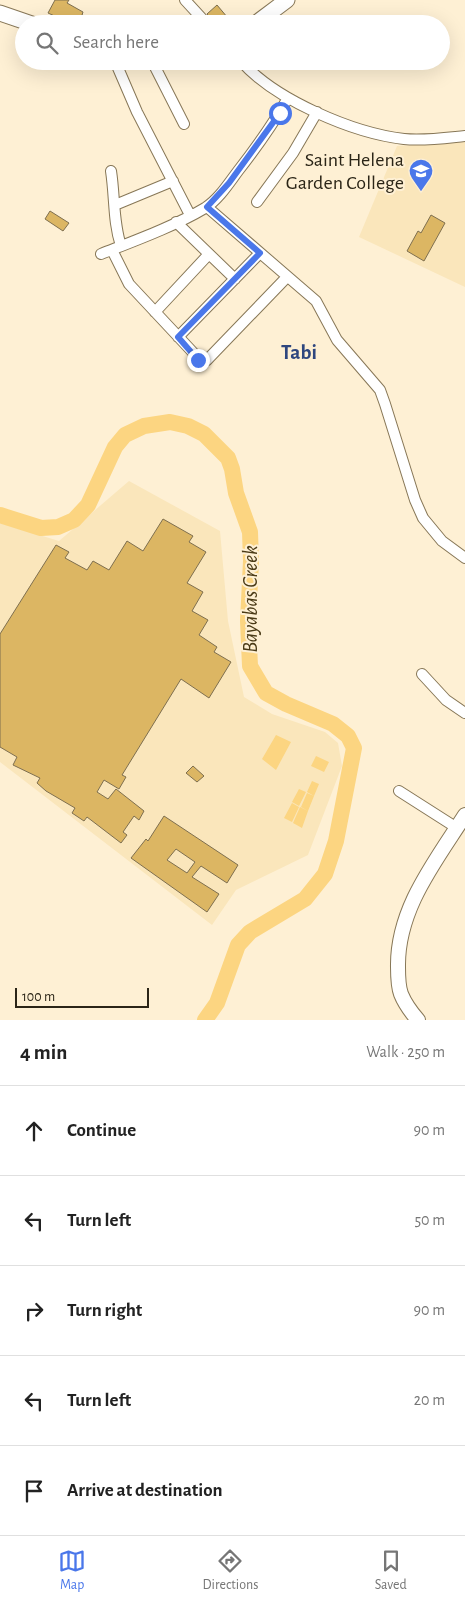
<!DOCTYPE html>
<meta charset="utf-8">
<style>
body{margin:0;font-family:"Alegreya Sans",sans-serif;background:#f2f2f2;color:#222}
.scale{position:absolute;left:15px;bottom:12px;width:134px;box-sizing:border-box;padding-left:5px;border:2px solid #2b2517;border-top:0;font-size:14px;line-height:18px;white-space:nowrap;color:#2b2517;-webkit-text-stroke:4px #fef0d4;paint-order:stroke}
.stop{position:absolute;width:15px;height:15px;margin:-11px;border:4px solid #4a77ea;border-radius:50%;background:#fff}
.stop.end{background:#4a77ea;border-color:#fff;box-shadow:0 1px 5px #0008}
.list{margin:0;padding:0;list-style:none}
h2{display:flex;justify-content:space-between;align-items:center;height:65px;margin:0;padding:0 20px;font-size:21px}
h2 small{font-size:16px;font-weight:400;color:#767676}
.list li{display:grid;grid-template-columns:32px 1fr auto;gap:15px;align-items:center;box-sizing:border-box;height:90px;padding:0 20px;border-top:1px solid #e0e0e0}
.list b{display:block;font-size:19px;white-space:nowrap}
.list em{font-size:16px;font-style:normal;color:#767676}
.icon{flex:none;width:28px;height:28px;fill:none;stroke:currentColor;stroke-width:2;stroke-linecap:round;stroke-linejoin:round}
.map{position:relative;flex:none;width:465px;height:1020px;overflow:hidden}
.search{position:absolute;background:#fff;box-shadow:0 5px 20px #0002;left:15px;right:15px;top:15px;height:55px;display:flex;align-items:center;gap:12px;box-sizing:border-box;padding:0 18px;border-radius:28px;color:#767676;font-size:19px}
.sheet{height:515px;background:#fff}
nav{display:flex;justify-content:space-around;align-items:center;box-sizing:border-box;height:70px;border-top:1px solid #e0e0e0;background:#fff;font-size:14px;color:#767676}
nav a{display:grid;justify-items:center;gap:2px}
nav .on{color:#4a77ea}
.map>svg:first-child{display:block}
.built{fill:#fae6bb}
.water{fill:#fcd581}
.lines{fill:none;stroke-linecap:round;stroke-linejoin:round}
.river{stroke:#fcd581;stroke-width:16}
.building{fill:#dcb663;stroke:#7e6f4f;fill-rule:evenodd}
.minor-casing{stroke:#877757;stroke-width:12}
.tertiary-casing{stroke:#877757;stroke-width:16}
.secondary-casing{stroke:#877757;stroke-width:17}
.minor{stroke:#fff;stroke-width:10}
.tertiary{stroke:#fff;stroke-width:14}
.secondary{stroke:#fff;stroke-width:15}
.route{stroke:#4a77ea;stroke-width:6}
.labels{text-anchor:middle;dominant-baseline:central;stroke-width:4;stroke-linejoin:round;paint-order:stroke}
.poi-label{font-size:20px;fill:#2b2517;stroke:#fef0d4;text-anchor:end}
.neighbourhood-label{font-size:21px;font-weight:bold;fill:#2e467e;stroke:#fef0d4}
.water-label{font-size:21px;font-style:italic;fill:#4a3a16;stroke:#fef0d4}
</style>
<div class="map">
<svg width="465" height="1020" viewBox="0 0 465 1020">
<rect width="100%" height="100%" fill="#fef0d4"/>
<path class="built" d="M 465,142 L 465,287 L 359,237 L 397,146 Z
M 129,481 L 220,531 L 228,621 L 244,697 L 272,714 L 325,732 L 338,743 L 342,766 L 308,855 L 236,890 L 212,925 L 0,762 L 0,523 L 59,541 Z"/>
<path class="water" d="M 276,735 L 291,742 L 276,770 L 262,759 Z
M 316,756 L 329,762 L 324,772 L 311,766 Z
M 312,781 L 319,784 L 314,796 L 307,792 Z
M 299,789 L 306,792 L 299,806 L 292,802 Z
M 307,793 L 314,796 L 308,811 L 301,807 Z
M 292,803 L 299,807 L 292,822 L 284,818 Z
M 300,807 L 308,811 L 302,828 L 293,823 Z"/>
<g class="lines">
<path class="river" d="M 0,515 L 41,528 L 58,527 L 74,520 L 88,505 L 115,447 L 125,435 L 144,426 L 170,422 L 188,426 L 204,434 L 228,458 L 232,469 L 236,493 L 250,532 L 251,561 L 248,621 L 250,666 L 266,693 L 286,704 L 333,724 L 348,736 L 354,748 L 336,841 L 325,874 L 305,899 L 250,932 L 238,945 L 217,1003 L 205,1020"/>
</g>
<path class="building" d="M 55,0 L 69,0 L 67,3 L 83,12 L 82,15 L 103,24 L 70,24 L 59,18 L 48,13 Z
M 217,5 L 233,24 L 215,24 L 207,14 Z
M 50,211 L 69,223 L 63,231 L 45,219 Z
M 431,215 L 445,223 L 424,261 L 407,251 L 418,231 L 421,233 Z
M 163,519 L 193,536 L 189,542 L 206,552 L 187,583 L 203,592 L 192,611 L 208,620 L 199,635 L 217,647 L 214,652 L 231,662 L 209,698 L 181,679 L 122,775 L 126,777 L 119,789 L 104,780 L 97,792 L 108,799 L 116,789 L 144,811 L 139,820 L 134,816 L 123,832 L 127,835 L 121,843 L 87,817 L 84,821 L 72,813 L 75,808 L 46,791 L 37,783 L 40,778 L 13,765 L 17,757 L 0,747 L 0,634 L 56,545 L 69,552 L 65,558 L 87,570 L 93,561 L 109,570 L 127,541 L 143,551 Z
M 193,766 L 204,776 L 197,782 L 186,773 Z
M 164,816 L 238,865 L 227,883 L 201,866 L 192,877 L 219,894 L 207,912 L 131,858 L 146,839 L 148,841 ZM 176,849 L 195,862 L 187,873 L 167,860 Z"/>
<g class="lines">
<defs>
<path id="minor" d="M 185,0 L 207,24
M 115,61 L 137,112 L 190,215
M 152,61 L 184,124
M 241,61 C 275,100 353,133 404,139 C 424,141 445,138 465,136
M 111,171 C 115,197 113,222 121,246
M 257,202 L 293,153 L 317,112
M 115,205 L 173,181
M 207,207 L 316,301 L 337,340 L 380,390 L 385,404 L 415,500 L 423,518 L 442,541 L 465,558
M 176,222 L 235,279
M 112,250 L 129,284 L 201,361 L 207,360 L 287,277
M 101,254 C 134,241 175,226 205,208 C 219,199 229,183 238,171 C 256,148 273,124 288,98
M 155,312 L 209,254
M 178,337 L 260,253
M 422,674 L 446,700 L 465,713
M 399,791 L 457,828"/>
<path id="tertiary" d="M 418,1020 C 411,1012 405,1004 401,994 C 398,986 398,976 398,967 C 397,909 435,862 465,815"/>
<path id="secondary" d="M 0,13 L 32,24
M 255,24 L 287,0"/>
</defs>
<use href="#minor" class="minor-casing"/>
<use href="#tertiary" class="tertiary-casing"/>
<use href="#secondary" class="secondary-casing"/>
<use href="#minor" class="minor"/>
<use href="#tertiary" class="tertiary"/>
<use href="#secondary" class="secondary"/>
</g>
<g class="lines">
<path class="route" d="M 198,360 L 178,337 L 260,253 L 207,207 L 229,183 L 280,113"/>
</g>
<defs>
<symbol id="university-pin" viewBox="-11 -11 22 30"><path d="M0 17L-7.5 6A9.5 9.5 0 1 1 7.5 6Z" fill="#4a77ea" stroke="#fef0d4"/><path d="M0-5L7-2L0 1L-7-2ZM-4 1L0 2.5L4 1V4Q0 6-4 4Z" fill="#fff"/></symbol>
</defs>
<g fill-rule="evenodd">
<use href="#university-pin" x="407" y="157" width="28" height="38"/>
</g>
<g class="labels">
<g class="poi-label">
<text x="404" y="160">Saint Helena<tspan x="404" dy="23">Garden College</tspan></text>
</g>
<g class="neighbourhood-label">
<text x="299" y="352">Tabi</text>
</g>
<g class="water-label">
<text transform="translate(250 599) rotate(-90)">Bayabas Creek</text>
</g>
</g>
</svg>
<div class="scale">100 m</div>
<div class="stop" style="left:280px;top:113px"></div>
<div class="stop end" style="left:198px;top:360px"></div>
<div class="search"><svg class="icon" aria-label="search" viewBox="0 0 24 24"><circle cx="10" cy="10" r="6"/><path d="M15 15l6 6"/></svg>Search here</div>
</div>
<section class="sheet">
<h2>4 min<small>Walk · 250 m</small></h2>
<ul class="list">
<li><svg class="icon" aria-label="ahead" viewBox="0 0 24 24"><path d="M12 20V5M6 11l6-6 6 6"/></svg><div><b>Continue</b></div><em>90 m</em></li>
<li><svg class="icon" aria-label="left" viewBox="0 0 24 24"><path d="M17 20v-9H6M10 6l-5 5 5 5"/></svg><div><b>Turn left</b></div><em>50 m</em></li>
<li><svg class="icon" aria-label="right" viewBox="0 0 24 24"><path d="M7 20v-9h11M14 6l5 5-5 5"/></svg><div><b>Turn right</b></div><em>90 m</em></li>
<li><svg class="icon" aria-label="left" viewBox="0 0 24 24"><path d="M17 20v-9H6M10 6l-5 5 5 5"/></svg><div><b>Turn left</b></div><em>20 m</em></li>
<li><svg class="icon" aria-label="arrive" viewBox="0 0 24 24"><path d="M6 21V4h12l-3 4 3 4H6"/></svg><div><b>Arrive at destination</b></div></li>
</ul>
</section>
<nav>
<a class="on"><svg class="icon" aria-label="map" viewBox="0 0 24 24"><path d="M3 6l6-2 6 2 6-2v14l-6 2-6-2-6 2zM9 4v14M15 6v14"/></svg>Map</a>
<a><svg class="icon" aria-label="directions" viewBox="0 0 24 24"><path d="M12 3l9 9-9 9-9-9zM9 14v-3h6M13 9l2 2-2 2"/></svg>Directions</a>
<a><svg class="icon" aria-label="saved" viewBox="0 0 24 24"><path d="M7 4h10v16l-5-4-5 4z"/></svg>Saved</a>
</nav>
